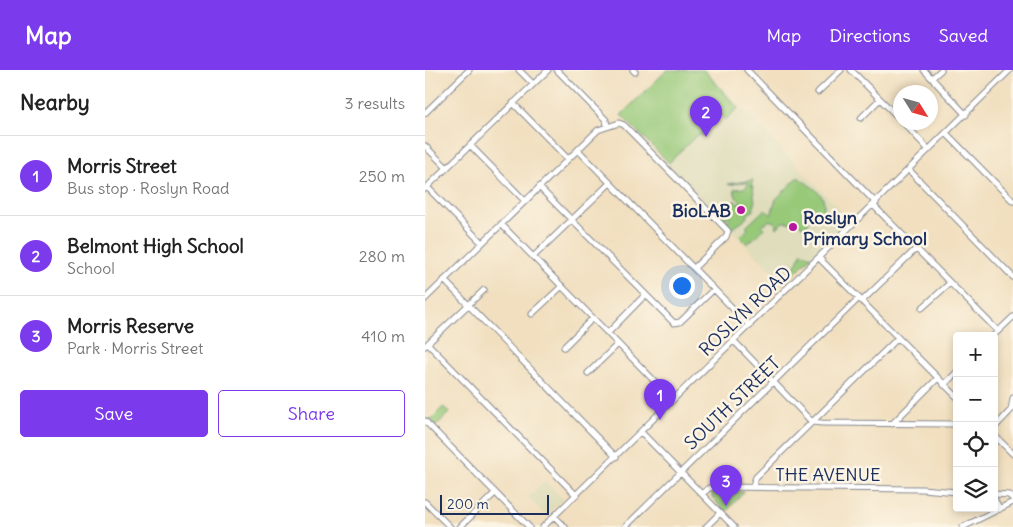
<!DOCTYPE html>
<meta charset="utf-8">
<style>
body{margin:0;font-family:Delius,sans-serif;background:#f6f6f6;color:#222}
.controls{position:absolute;right:15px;bottom:15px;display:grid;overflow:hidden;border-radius:5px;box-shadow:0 2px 8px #0003}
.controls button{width:45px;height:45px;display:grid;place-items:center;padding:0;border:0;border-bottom:1px solid #e0e0e0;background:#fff;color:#222;font:25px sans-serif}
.compass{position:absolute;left:468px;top:15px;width:45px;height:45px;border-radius:50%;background:#fff;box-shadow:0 2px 8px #0003;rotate:127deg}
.scale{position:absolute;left:15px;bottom:12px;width:109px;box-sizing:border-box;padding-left:5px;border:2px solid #1b2f5e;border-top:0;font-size:14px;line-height:18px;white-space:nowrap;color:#1b2f5e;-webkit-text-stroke:4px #fcf5e5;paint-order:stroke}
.you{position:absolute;left:256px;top:215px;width:18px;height:18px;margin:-12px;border:4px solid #fff;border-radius:50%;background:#1a73e8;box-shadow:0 0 0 8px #1a73e833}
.badge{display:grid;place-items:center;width:32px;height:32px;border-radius:50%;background:#7c3aed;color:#fff;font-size:16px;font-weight:700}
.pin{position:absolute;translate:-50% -41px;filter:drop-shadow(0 1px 2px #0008)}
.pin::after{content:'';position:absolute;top:26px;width:18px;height:15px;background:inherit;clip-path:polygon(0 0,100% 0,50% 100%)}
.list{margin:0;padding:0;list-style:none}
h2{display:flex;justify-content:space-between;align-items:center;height:65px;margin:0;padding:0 20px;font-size:21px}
h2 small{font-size:16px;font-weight:400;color:#767676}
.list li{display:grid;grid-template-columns:32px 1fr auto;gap:15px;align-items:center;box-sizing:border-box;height:80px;padding:0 20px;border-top:1px solid #e0e0e0}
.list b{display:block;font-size:19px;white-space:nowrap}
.list p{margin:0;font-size:16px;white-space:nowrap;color:#767676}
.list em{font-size:16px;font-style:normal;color:#767676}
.actions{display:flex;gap:10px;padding:15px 20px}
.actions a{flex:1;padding:11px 0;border:1px solid #7c3aed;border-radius:5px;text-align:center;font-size:18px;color:#7c3aed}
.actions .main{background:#7c3aed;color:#fff}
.icon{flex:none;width:28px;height:28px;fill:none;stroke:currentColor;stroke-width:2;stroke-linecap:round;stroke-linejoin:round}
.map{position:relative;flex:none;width:588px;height:457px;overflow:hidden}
header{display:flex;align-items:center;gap:30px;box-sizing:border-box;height:70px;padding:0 25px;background:#7c3aed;color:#fff}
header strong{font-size:24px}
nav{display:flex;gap:28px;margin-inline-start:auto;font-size:18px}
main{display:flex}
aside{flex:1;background:#fff}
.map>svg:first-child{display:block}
.built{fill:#dfddbb}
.green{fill:#97c979;stroke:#597c6c}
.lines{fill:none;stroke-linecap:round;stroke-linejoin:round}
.minor-casing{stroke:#86878e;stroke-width:7}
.minor{stroke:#fff;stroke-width:5}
.poi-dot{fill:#b5179e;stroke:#fcf5e5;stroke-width:2}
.labels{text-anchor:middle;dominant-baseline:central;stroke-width:5;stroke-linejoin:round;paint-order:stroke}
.poi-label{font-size:18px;font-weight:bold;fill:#1b2f5e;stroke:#fcf5e5;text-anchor:end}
.street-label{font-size:18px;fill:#1b2f5e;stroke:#fcf5e5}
</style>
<header>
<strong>Map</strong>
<nav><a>Map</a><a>Directions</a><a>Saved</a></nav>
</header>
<main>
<aside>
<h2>Nearby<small>3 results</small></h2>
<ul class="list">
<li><span class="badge">1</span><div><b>Morris Street</b><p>Bus stop · Roslyn Road</p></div><em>250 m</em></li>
<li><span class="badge">2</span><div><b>Belmont High School</b><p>School</p></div><em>280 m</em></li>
<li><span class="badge">3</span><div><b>Morris Reserve</b><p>Park · Morris Street</p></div><em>410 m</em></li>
</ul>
<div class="actions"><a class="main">Save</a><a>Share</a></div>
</aside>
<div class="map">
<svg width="588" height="457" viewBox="0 0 588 457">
<rect width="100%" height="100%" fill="#fcf5e5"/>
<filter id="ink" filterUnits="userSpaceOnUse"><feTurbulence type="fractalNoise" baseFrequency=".02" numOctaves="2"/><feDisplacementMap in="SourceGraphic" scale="10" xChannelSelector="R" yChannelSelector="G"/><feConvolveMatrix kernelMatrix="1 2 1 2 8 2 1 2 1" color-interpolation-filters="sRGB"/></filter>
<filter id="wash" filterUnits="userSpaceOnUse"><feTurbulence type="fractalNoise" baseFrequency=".0096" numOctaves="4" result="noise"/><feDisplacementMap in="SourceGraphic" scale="20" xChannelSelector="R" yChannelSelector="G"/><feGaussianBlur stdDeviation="1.12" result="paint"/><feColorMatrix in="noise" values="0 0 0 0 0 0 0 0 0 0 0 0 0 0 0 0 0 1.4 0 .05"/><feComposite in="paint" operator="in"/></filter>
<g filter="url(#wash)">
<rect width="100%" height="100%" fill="#f1dfbf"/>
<path class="built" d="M 240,0 L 280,0 L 425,150 L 359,214 L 195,45 Z
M 120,411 L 138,429 L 121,446 L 103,427 Z"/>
<path class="green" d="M 242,0 L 279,0 L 313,38 L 300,50 L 287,36 L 282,35 L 281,45 L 277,44 L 276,47 L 279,65 L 271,66 L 244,93 L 196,45 Z
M 373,107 C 381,114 405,124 398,140 C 395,147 388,149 381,150 L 384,153 L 379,158 L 374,153 L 357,152 L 352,158 L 351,153 L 344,150 L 340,155 L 338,153 L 336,155 L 339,158 L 331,167 L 330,167 L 322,174 L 315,167 L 323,159 L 321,157 L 340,139 L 346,145 L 351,129 Z
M 328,110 L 326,116 L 328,116 L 330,133 L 328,141 L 323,144 C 320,153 312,154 306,159 L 300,152 L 306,148 L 305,146 L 298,150 L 294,146 L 310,130 L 312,134 L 314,134 L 315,131 L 311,127 L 309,119 L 319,118 L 324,113 L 318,112 L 305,115 L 303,114 Z
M 377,182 L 386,187 L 362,211 Z
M 18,337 L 25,342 L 11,356 L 5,350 Z
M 291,421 L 319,422 L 301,442 L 287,427 L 287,423 Z"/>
</g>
<g filter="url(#ink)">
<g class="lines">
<defs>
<path id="minor" d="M 94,0 L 108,14
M 132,0 L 181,50 L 182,56
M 208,0 L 210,2
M 322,0 L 451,133
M 426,0 L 476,50
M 499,0 L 541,45
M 507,8 L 516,0
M 393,22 L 416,0
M 88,33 L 143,89
M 0,43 L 44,0
M 436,48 L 455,29
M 478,52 L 504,80
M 521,63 L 588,131
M 45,75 L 100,131
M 0,76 L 22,98
M 153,80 L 325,256
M 484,100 L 588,207
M 2,117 L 57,173
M 114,117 L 249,253 L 255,252 L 289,219
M 0,119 L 123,0
M 448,135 L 573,261
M 76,154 L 248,330
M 108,187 L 185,113
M 394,188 L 532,327
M 19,210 L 191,387
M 0,229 L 173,60 L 194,53 L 199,55 L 303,161 L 301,167 L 269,198
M 437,231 L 491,179
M 497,238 L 525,213
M 107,244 L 137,216
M 183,263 L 220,225
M 568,266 L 588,247
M 309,271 L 387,352 L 397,353 L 532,354
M 3,274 L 151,425
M 0,276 L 59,220
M 139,277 L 168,248
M 163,303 L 193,274
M 519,315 L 532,302
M 0,351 L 104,457
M 467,354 L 513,308
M 569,358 L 586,340 L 588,328
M 216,362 L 309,457
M 569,365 L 588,384
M 328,417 L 329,412 L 331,407 L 473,268
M 277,424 L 284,418 L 290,417 L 497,419 L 532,422
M 569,424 L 584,425 L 588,429
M 569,429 L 575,439
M 0,432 L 25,457
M 129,446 L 140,457
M 35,457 L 70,423
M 118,457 L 585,0
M 200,457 L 434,228
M 281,457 L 295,443
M 538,457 L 588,432"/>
</defs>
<use href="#minor" class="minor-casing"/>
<use href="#minor" class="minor"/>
</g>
</g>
<g class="poi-dot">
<circle cx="316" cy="140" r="5"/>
<circle cx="368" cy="157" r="5"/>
</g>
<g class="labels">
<g class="poi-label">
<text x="306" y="140">BioLAB</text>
<text x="378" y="147" text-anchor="start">Roslyn<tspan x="378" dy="21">Primary School</tspan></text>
</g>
<g class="street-label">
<text transform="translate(320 241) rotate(-44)">ROSLYN ROAD</text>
<text transform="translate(307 333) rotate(-44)">SOUTH STREET</text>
<text x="403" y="404">THE AVENUE</text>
</g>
</g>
</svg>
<div class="controls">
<button>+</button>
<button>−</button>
<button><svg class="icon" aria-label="locate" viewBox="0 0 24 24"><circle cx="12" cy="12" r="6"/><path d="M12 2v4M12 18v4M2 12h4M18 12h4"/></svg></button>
<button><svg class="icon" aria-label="layers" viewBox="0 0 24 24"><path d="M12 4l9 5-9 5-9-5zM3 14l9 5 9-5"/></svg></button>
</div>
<svg class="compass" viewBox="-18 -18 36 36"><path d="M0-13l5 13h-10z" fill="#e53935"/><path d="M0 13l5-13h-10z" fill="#767676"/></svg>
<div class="scale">200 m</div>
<div class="you"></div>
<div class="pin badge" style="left:235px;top:350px">1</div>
<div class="pin badge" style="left:281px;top:67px">2</div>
<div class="pin badge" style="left:301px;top:436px">3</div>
</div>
</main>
